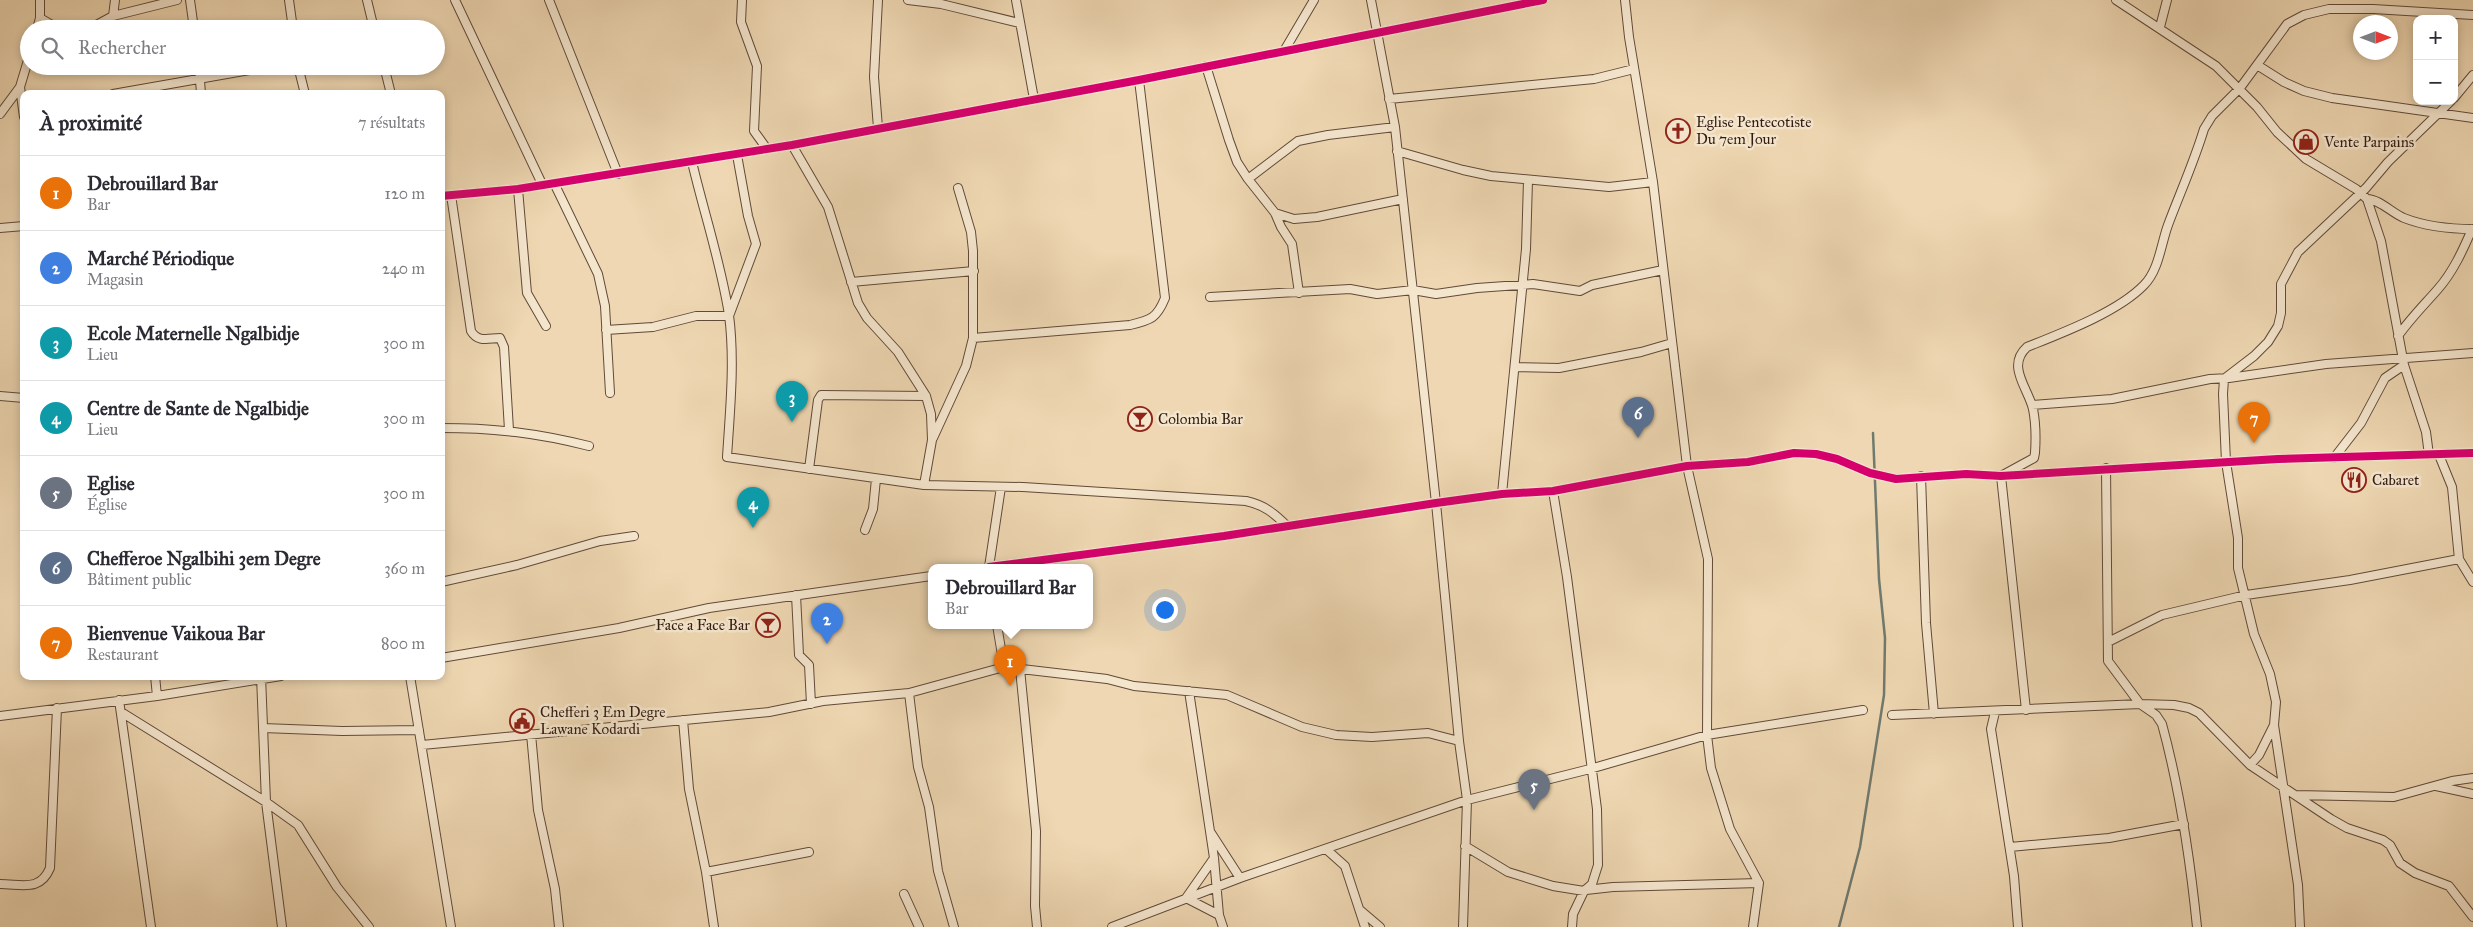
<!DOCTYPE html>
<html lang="fr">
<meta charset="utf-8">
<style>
body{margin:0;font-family:"IM FELL Great Primer",serif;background:#f2f2f3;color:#2b2b33}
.controls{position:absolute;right:15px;top:15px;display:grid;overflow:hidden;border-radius:10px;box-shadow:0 2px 8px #0003}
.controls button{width:45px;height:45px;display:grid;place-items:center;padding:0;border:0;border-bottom:1px solid #e1e1e2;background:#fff;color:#2b2b33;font:25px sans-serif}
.compass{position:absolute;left:2353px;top:15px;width:45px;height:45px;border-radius:50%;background:#fff;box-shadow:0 2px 8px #0003;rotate:90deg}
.you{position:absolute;left:1164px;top:609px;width:18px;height:18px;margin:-12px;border:4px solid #fff;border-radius:50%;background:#1a73e8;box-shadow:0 0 0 8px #1a73e833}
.badge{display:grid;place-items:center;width:32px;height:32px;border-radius:50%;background:#8f2418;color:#fff;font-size:16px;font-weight:700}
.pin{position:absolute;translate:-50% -41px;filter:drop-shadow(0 1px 2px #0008)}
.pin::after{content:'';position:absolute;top:26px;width:18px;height:15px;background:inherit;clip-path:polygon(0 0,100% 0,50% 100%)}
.popup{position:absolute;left:928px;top:564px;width:165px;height:65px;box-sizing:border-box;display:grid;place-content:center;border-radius:10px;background:#fff;filter:drop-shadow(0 1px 4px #0005);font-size:16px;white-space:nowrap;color:#7c7c81}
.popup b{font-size:19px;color:#2b2b33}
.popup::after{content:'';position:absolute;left:50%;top:100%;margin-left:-10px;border:10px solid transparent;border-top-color:#fff}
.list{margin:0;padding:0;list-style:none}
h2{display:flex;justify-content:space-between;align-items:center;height:65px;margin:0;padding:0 20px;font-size:21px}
h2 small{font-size:16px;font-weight:400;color:#7c7c81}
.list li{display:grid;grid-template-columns:32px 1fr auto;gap:15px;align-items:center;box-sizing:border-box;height:75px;padding:0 20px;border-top:1px solid #e1e1e2}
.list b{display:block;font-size:19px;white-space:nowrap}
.list p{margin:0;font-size:16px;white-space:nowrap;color:#7c7c81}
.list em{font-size:16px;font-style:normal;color:#7c7c81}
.icon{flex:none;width:28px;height:28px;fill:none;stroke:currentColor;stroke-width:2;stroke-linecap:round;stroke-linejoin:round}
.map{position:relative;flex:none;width:2473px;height:927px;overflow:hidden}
.search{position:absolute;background:#fff;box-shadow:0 2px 8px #0003;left:20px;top:20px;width:425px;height:55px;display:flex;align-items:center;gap:12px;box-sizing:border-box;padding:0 18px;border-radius:28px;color:#7c7c81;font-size:19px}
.panel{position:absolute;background:#fff;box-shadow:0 2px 8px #0003;left:20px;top:90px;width:425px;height:590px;border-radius:10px}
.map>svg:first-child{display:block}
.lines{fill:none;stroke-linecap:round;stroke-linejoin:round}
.stream{stroke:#707a6f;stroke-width:2.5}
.street-casing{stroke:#614a39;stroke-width:10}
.street{stroke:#f4e5cd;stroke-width:8}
.cycleway-casing{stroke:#f4e5cd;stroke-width:11}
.cycleway{stroke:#d6006c;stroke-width:8}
.labels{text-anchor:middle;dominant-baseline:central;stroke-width:5;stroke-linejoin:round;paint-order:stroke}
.poi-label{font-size:15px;fill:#321b11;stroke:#f4e5cd;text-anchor:start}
</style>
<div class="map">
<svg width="2473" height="927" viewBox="0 0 2473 927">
<rect width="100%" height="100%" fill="#eed7b2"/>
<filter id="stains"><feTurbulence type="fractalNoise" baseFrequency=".004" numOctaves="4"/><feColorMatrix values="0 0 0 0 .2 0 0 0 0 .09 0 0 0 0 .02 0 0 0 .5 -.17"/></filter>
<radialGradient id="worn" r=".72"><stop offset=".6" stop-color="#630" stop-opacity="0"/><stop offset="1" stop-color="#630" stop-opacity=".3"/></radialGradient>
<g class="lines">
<path class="stream" d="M 1839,927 L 1860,847 L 1884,695 L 1885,638 L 1879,579 L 1873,433"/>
<defs>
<path id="street" d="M 190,0 L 194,29
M 289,0 L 293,29
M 367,0 L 374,29
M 455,0 L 542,184
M 549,0 L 618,174
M 742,0 L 741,22 L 757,66 L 754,131 L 767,149
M 878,0 L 874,77 L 878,128
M 908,0 L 941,4 L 1019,23
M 1016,0 L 1034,99
M 1371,0 L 1395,127 L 1436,503 L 1459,741 L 1467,800 L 1463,927
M 1625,0 L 1629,37 L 1653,182 L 1687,466 L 1708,559 L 1707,735 L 1711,768 L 1730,829 L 1759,883 L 1753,927
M 2116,0 L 2216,66 L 2257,107 L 2277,132 L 2306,159 L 2356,189 L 2367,199 L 2381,241 L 2404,365 L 2385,378 L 2361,423 L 2334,458
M 113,16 L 115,0
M 40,18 L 59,29
M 2160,27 L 2167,0
M 37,29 L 40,18 L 40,0
M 89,29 L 113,16 L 177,0
M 1284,51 L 1314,0
M 2257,65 L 2284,82 L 2304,91 L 2332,98 L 2473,118
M 199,66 L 201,94
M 298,66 L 305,94
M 384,66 L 391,94
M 1206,66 L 1229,140 L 1237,162 L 1248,179 L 1275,213 L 1281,227 L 1292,244 L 1299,293
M 113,94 L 272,66
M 2454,98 L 2473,75
M 1389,99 L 1594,79 L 1634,69
M 0,114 L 20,87
M 24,117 L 20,87 L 29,57
M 792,145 L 828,207 L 858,303 L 867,318 L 898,352 L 926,396 L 931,414 L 932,440 L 924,485
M 1397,151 L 1463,170 L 1491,176 L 1609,187 L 1653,182
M 692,162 C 704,213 721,263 729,315 C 735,361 730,410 727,457 L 924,485 L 1023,487 L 1246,501 C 1264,505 1274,513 1287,526
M 1248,179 L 1298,141 L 1328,135 L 1395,127
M 554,183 L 598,274 L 605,306 L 610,393
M 518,189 L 527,293 L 546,326
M 451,195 L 471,331 C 478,343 489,338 500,338 L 504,347 L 509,430
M 441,196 L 518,189 L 792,145 L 1139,80 L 1543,0
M 2367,199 C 2379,199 2392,213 2404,218 C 2427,227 2449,229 2473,229
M 1275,213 L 1294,219 L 1317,217 L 1403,199
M 0,228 L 24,226
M 851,282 L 974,271
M 1210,297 L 1350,289 L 1377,294 L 1413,290 L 1436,294 L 1477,288 L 1533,284 L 1580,291 L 1592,285 L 1663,270
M 606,330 L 653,327 L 696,316 L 729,316 L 756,244 L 748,216 L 737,155
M 2398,336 C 2410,319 2424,305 2438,289 C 2453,272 2463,250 2472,229
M 973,338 L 1130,325 C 1151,320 1157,318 1165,298 L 1139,80
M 2404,365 L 2426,432 L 2429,455
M 1515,367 L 1559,368 L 1641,352 L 1672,343
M 0,396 L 24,398
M 2032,405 L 2112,399 L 2210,379 L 2229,378 L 2326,364 L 2473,353
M 441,428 C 495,428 537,433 589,446
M 933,438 L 966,366 L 973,338 L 973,251 L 971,232 L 958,188
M 2439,455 L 2452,487 L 2459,559 L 2473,582
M 2106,468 L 2108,661 L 2140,704 L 2156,715 L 2162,724 C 2180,790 2190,858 2197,927
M 809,469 L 818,400 L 821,395 L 926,396
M 1921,476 L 1926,623 L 1934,714
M 1553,491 L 1567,577 L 1597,809 L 1598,865 L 1592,884 L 1584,891
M 1502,494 L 1526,249 L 1528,180
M 865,530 L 873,509 L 876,479
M 989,567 L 1224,536 L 1436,503 L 1502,494 L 1553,491 L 1687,466 L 1748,462 L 1794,453 L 1816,454 L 1837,459 L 1870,473 L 1896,479 L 1966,474 L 2001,476 L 2278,459 L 2473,453
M 989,567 L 1001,487
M 441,582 L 517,565 L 600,541 L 634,536
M 796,595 L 799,655 L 809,665 L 811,704
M 2108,642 L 2162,615 L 2246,595 L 2350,580 L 2459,559
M 441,658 L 619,628 L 709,608 L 931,576
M 1004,667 L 1107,679 L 1134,686 L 1227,695 L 1302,727 L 1336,735 L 1372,737 L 1428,733 L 1459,741
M 1020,669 L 1036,831 L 1035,906 L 1037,927
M 155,676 L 157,696
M 261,676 L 266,802 L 282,927
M 410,676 L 451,927
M 1189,691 L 1214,858 L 1219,915
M 909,693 L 918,767 L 929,807 L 938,871 L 954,927
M 119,700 L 151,927
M 2026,710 L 2001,476 L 2034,458 L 2035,453 C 2036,438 2036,424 2033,409 C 2028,388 2006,366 2027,347 C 2062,333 2118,312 2144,285 C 2159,270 2161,244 2168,225 C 2180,193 2194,162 2204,129 L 2212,116 L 2240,88 L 2287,24 L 2304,15 L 2329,9 L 2373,9 L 2473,15
M 121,712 L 266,802 L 298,825 L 337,887 L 369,927
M 1995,712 L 1991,729 L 2014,876 L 2018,927
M 1892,715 L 2140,704 L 2174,705 L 2189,708 L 2199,713 L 2250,765 L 2331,819 L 2347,828 L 2383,840 L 2390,845 L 2400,863 L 2415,873 L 2449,886 L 2473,917
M 0,716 L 157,696 L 281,676
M 683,720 L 689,789 L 706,872 L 714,927
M 263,728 L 342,731 L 419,730
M 531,734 L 538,810 L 555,889 L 559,927
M 422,745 L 769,712 L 823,701 L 909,693 L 1004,667 L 997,625
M 2250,765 L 2259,755 L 2274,725
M 2436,786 L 2473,794
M 2296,795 L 2394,797 L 2452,781 L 2473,778
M 1211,833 L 1240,878
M 1465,846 L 1508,872 L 1553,886 L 1584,891 L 1573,914 L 1572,927
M 2010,847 L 2109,838 L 2184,824
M 1326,849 L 1345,866 L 1365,927
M 1214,858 L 1186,898 L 1219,915 L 1223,927
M 706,872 L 809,852
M 0,884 C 22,884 40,892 50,868 L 57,708
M 1586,890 L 1613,887 L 1759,883
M 904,894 L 919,927
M 1360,910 L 1380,927
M 1112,927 L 1240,878 L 1467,800 L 1590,769 L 1707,735 L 1863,710
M 2300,927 L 2298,885 L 2274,725 L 2276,702 L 2270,674 L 2254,634 L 2238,568 L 2238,538 L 2226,462 L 2223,394 L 2224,379 L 2254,356 L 2268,342 L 2278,326 L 2281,313 L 2281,284 L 2298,252 L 2366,188 L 2388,162 L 2451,101"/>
</defs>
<use href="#street" class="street-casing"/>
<use href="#street" class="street"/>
<defs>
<path id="cycleway" d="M 441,196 L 518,189 L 792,145 L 1139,80 L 1543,0
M 989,567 L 1224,536 L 1436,503 L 1502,494 L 1553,491 L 1687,466 L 1748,462 L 1794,453 L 1816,454 L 1837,459 L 1870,473 L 1896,479 L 1966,474 L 2001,476 L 2278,459 L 2473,453"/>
</defs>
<use href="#cycleway" class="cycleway-casing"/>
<use href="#cycleway" class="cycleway"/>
</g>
<defs>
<symbol id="church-ring" viewBox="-11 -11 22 22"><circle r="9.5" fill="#f4e5cd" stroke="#8f2418" stroke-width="1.5"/><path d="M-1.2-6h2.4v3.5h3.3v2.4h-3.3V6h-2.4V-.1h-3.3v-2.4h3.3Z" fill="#8f2418"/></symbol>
<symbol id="shop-ring" viewBox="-11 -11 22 22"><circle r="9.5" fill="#f4e5cd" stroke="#8f2418" stroke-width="1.5"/><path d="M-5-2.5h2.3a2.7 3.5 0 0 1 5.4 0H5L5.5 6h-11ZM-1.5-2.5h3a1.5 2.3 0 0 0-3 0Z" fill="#8f2418"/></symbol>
<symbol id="bar-ring" viewBox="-11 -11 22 22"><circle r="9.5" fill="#f4e5cd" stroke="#8f2418" stroke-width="1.5"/><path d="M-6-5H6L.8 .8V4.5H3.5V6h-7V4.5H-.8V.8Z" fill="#8f2418"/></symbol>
<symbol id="restaurant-ring" viewBox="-11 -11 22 22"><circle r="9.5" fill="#f4e5cd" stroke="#8f2418" stroke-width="1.5"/><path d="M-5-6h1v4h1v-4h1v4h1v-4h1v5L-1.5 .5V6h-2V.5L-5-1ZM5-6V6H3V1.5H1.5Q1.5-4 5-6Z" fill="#8f2418"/></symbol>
<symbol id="civic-ring" viewBox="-11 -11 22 22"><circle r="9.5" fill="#f4e5cd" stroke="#8f2418" stroke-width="1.5"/><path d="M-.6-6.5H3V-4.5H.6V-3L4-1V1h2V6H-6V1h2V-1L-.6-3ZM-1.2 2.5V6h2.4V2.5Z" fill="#8f2418"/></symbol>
</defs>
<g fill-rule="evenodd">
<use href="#church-ring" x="1664" y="117" width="28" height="28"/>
<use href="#shop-ring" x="2292" y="128" width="28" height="28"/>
<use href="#bar-ring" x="1126" y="405" width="28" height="28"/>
<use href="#restaurant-ring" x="2340" y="466" width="28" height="28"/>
<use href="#bar-ring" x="754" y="611" width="28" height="28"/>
<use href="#civic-ring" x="508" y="707" width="28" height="28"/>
</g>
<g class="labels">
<g class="poi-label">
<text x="1696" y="122">Eglise Pentecotiste<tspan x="1696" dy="17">Du 7em Jour</tspan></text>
<text x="2324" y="142">Vente Parpains</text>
<text x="1158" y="419">Colombia Bar</text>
<text x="2372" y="480">Cabaret</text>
<text x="750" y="625" text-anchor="end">Face a Face Bar</text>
<text x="540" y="712">Chefferi 3 Em Degre<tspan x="540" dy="17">Lawane Kodardi</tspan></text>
</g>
</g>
<rect width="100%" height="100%" filter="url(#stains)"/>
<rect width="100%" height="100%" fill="url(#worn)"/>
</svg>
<div class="controls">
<button>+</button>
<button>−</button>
</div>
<svg class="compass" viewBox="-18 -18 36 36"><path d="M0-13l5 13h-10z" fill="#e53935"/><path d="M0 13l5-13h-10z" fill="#7c7c81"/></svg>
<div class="you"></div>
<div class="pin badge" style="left:1010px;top:686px;background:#e8710a">1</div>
<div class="popup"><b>Debrouillard Bar</b>Bar</div>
<div class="pin badge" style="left:827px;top:644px;background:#3f7fe0">2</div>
<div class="pin badge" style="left:792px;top:422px;background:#0f9aa8">3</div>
<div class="pin badge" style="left:753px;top:528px;background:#0f9aa8">4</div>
<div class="pin badge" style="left:1534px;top:810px;background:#6b7280">5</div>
<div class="pin badge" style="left:1638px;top:438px;background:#5c6f8a">6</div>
<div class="pin badge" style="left:2254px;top:443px;background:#e8710a">7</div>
<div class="search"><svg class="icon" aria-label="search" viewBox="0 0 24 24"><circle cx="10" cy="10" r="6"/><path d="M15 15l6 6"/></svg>Rechercher</div>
<section class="panel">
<h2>À proximité<small>7 résultats</small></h2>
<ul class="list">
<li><span class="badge" style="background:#e8710a">1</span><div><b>Debrouillard Bar</b><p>Bar</p></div><em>120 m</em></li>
<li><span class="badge" style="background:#3f7fe0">2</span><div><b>Marché Périodique</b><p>Magasin</p></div><em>240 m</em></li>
<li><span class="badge" style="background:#0f9aa8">3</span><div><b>Ecole Maternelle Ngalbidje</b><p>Lieu</p></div><em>300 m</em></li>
<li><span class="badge" style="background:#0f9aa8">4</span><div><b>Centre de Sante de Ngalbidje</b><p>Lieu</p></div><em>300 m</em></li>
<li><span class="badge" style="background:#6b7280">5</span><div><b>Eglise</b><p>Église</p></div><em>300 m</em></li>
<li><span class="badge" style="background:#5c6f8a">6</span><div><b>Chefferoe Ngalbihi 3em Degre</b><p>Bâtiment public</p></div><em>360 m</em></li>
<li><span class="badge" style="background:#e8710a">7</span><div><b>Bienvenue Vaikoua Bar</b><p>Restaurant</p></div><em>800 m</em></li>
</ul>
</section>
</div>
